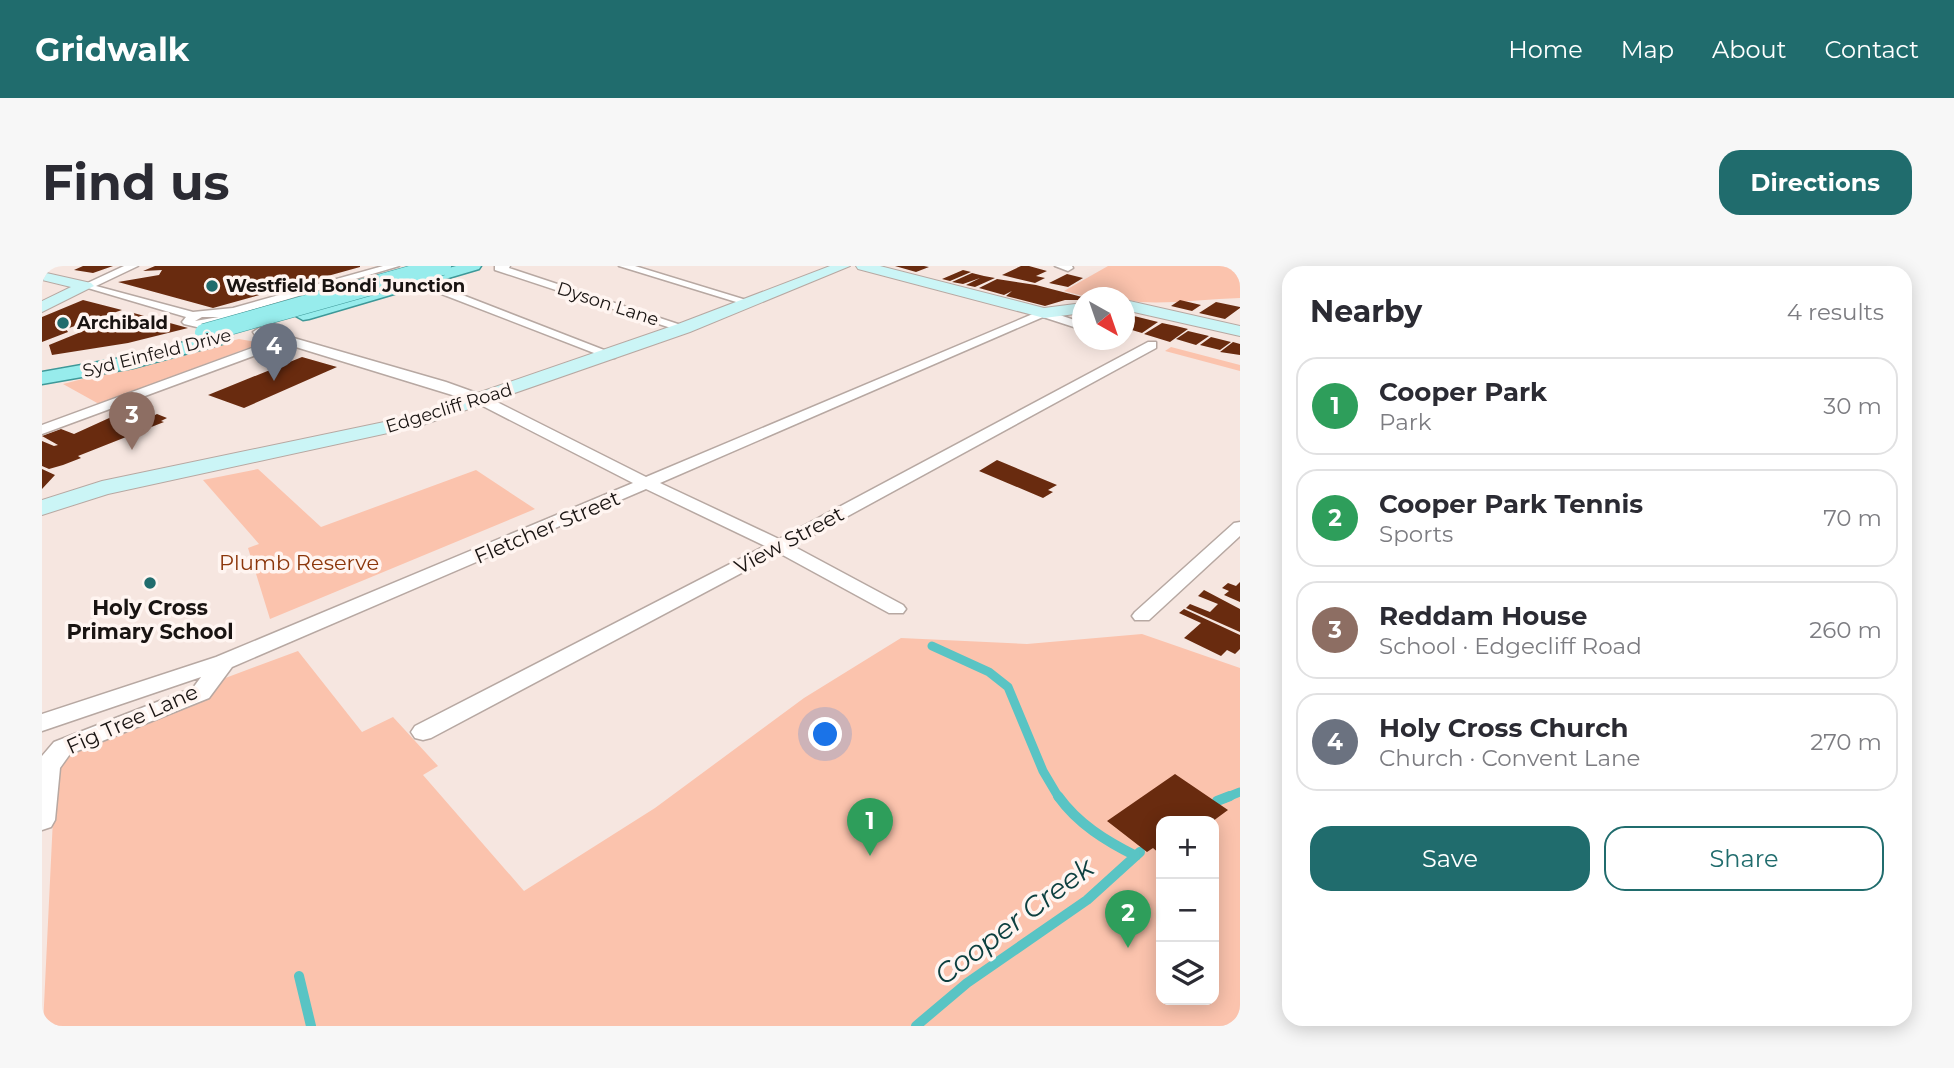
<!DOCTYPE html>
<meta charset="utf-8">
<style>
body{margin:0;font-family:Montserrat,sans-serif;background:#f7f7f7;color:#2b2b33}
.controls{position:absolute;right:21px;bottom:21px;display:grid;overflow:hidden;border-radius:14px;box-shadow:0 4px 18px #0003}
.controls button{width:63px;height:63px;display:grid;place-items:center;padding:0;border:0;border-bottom:2px solid #e1e1e2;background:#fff;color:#2b2b33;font:35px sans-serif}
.compass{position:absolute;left:1030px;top:21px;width:63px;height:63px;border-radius:50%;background:#fff;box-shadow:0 4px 18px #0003;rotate:140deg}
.you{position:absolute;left:784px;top:469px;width:24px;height:24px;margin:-18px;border:5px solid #fff;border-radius:50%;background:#1a73e8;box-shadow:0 0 0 10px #1a73e833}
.badge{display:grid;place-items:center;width:46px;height:46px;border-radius:50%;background:#206c6d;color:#fff;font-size:23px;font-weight:700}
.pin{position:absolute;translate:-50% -58px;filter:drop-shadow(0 2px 4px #0008)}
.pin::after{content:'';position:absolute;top:37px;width:24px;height:21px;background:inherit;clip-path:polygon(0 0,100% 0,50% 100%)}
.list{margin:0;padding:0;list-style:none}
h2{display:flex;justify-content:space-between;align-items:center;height:91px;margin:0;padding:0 28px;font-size:30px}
h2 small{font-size:23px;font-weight:400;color:#7c7c81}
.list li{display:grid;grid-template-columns:46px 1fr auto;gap:21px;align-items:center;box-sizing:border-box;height:98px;margin:0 14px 14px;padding:0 14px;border:2px solid #e1e1e2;border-radius:21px}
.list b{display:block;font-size:26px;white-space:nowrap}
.list p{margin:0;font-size:23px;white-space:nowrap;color:#7c7c81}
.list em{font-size:23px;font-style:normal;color:#7c7c81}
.actions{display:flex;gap:14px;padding:21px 28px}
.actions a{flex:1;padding:16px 0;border:2px solid #206c6d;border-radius:21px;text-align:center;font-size:24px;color:#206c6d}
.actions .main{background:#206c6d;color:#fff}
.icon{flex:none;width:38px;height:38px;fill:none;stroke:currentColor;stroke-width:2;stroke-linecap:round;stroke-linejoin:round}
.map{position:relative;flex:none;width:1198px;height:760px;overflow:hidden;border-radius:21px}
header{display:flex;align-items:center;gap:42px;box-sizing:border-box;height:98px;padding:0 35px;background:#206c6d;color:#fff}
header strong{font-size:33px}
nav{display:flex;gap:38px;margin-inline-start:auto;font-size:24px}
.intro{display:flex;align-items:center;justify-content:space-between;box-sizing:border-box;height:168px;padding:0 42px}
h1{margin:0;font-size:49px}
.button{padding:18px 32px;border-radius:21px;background:#206c6d;color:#fff;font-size:24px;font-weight:700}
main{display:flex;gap:42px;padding:0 42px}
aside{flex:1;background:#fff;border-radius:21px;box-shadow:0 4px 18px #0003}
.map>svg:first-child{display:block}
.green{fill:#fbc3ad;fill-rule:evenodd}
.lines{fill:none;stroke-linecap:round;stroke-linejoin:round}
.stream-far1{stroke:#59c4c4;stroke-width:9}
.stream{stroke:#59c4c4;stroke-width:10}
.building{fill:#692b0f}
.street-casing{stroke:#b7a8a2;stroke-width:3}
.secondary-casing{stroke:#b7a8a2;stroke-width:2}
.primary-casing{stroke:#3e9898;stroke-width:3}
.street{fill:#fff;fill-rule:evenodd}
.secondary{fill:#cbf5f6;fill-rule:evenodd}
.primary{fill:#97ecec;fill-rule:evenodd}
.primary-bridge-casing{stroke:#3e9898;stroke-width:19;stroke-linecap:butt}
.primary-bridge{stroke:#97ecec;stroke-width:18}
.poi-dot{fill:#206c6d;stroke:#fff5f1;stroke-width:2.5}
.labels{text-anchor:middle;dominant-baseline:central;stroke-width:7;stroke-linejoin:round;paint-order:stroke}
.far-poi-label{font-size:18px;font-weight:bold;fill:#191412;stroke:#fff5f1;text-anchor:start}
.far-street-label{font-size:18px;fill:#191412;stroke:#fff5f1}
.street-label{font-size:21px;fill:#191412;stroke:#fff5f1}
.park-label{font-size:21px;fill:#8b3509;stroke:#fff5f1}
.poi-label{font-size:21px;font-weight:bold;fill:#191412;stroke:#fff5f1}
.near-water-label{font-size:28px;font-style:italic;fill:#0d4040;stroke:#fff5f1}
</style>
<header>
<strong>Gridwalk</strong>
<nav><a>Home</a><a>Map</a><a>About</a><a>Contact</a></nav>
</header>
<div class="intro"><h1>Find us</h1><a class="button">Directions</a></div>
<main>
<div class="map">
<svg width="1198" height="760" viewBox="0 0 1198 760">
<rect width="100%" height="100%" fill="#f6e6e0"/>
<path class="green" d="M 1066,0 L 1198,0 L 1198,32 C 1165,33 1130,38 1098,36 C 1081,35 1061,22 1045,31 L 1022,25 Z
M 197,73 L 219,77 L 57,138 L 21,118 Z
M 1129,81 L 1198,99 L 1198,105 L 1123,85 Z
M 216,203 L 279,261 L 434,204 L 493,243 L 228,353 L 206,282 L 217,278 L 161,214 Z
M 1100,368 L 1198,402 L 1198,760 L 1,760 L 13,511 L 26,489 L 178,414 L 256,385 L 320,466 L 351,451 L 396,500 L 381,509 L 482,625 L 613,542 L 762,432 L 859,372 L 985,378 ZM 1119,555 L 1172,555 L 1172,734 L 1119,734 Z"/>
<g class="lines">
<path class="stream-far1" d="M 890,380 L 947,406 L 966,421 L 1001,505 L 1017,532
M 1183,532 L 1198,526"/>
<path class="stream" d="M 1016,530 C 1036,558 1064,575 1094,590
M 1175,535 L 1188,530
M 257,710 L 269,760
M 874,760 L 925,717 L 1045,634 L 1098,586"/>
</g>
<path class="building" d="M 41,0 L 71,0 L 51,7 L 32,4 Z
M 113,0 L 318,0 L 318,1 L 171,42 L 76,16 L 117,9 L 120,4 L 101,5 Z
M 853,0 L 882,0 L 887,1 L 874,6 Z
M 979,0 L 987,0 L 1005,5 L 994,10 L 1003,12 L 993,17 L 960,9 Z
M 921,4 L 929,6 L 908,15 L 900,13 Z
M 930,7 L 942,10 L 953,12 L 933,21 L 924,19 L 938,12 L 921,18 L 910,16 Z
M 1025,8 L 1041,12 L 1026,21 L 1007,17 Z
M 955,13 L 994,19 L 1040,31 L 1040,34 L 1023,34 L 1003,40 L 964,30 L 970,25 L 962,29 L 937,22 Z
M 41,34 L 80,44 L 24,63 L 26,66 L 0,76 L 0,51 Z
M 1138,34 L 1159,39 L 1150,45 L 1129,40 Z
M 1174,36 L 1198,41 L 1198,42 L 1183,53 L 1157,47 Z
M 88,46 L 146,62 L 86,77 L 10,89 L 7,79 Z
M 1092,50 L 1116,56 L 1100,67 L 1083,62 L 1083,55 Z
M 1120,57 L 1134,60 L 1146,63 L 1128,76 L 1102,68 Z
M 1146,65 L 1167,70 L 1154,79 L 1134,73 Z
M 1169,71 L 1189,76 L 1178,84 L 1158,79 Z
M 1191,76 L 1198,78 L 1198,89 L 1178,86 Z
M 260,91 L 295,101 L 202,142 L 166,129 Z
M 87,143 L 109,151 L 115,148 L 125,152 L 119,155 L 122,156 L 36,190 L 39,192 L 21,199 L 7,203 L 0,200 L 0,175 L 12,180 L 16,179 L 0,170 L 19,163 L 32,168 Z
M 955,194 L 1015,219 L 1006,224 L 1011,226 L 1001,232 L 937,205 Z
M 0,203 L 13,209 L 0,223 Z
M 1198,316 L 1198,336 L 1182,329 L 1187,325 L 1180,322 L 1186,317 L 1194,320 Z
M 1162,324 L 1198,343 L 1198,366 L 1144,342 L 1148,338 L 1168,346 L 1176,338 L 1156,330 Z
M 1142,343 L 1198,369 L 1198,383 L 1193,388 L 1185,384 L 1179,390 L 1142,372 L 1159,357 L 1137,347 Z
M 1133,508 L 1186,544 L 1171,555 L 1119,555 L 1119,589 L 1111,582 L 1105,586 L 1065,555 Z"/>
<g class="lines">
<defs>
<path id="street" d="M 82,0 L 96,0 L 54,20 L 151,46 L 191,42 L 341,0 L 357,0 L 189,50 L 186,55 L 159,62 L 142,58 L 140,56 L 144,51 L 39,20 ZM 160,51 L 177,51 L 153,55 Z
M 453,0 L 468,0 L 467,2 L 648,62 L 638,65 L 453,4 Z
M 577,0 L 593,0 L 714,37 L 704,39 Z
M 1013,0 L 1030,0 L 1031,2 L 1026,5 Z
M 397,23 L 405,23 L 575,89 L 573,92 L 565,92 L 397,27 Z
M 998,45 L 1006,45 L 1041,57 L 1041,64 L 1001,51 L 618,217 L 737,273 L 1106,76 L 1114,76 L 1114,82 L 751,280 L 861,339 L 864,343 L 861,347 L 847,347 L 737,287 L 389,472 L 381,474 L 373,472 L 369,466 L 373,460 L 723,280 L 604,223 L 190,401 L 167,432 L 28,488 L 18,502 L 13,554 L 9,561 L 0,564 L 0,490 L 12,476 L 151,422 L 159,411 L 0,465 L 0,448 L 174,391 L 591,217 L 433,136 L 244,78 L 0,168 L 0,159 L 232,74 L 213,69 L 211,66 L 217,62 L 404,116 L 443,130 L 604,211 Z
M 1198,256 L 1198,270 L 1107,354 L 1093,354 L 1090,350 L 1093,346 L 1192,257 Z"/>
<path id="secondary" d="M 788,0 L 808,0 L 648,66 L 378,160 L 66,228 L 0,249 L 0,234 L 60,215 L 366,151 L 636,58 Z
M 814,0 L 838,0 L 1002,42 L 1041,37 L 1041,47 L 1002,52 L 816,3 Z
M 0,6 L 49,17 L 52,20 L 0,46 L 0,35 L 29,21 L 0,14 Z
M 1083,34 L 1198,60 L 1198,70 L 1083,44 Z"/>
<path id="primary" d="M 414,0 L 439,0 L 437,3 L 267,53 L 261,54 L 252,49 L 255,45 Z
M 180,66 L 190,72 L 187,76 L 91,102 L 0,118 L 0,106 L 90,90 Z"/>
</defs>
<use href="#street" class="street-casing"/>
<use href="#secondary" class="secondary-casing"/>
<use href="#primary" class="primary-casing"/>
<use href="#street" class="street"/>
<use href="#secondary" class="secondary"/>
<use href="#primary" class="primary"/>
<defs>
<path id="primary-bridge" d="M 162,67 L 400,0"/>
</defs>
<use href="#primary-bridge" class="primary-bridge-casing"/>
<use href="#primary-bridge" class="primary-bridge"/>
</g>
<g class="poi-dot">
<circle cx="170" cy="20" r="7"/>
<circle cx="21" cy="57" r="7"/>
<circle cx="108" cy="317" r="7"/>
</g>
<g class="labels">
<g class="far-poi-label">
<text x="184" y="20">Westfield Bondi Junction</text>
<text x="35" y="57">Archibald</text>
</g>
<g class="far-street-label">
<text transform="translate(566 38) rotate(18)">Dyson Lane</text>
<text transform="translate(115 87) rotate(-14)">Syd Einfeld Drive</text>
<text transform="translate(407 142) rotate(-17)">Edgecliff Road</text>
</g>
<g class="street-label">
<text transform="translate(505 261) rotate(-23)">Fletcher Street</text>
<text transform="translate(747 274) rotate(-28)">View Street</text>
<text transform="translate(90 453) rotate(-24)">Fig Tree Lane</text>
</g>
<g class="park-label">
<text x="257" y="296">Plumb Reserve</text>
</g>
<g class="poi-label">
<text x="108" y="341">Holy Cross<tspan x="108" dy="24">Primary School</tspan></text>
</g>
<g class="near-water-label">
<text transform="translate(972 655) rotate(-37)">Cooper Creek</text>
</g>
</g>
</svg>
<div class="controls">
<button>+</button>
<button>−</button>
<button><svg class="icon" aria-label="layers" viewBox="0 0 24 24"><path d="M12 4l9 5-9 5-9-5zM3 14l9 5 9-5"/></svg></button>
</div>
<svg class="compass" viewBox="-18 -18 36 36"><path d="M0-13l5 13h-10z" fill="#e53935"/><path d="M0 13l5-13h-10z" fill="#7c7c81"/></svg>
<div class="you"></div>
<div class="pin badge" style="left:828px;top:590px;background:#2e9e5b">1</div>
<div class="pin badge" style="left:1086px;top:682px;background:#2e9e5b">2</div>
<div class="pin badge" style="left:90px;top:184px;background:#8d6e63">3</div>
<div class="pin badge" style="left:232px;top:115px;background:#6b7280">4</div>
</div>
<aside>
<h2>Nearby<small>4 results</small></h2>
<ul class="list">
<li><span class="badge" style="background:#2e9e5b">1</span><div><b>Cooper Park</b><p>Park</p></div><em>30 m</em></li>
<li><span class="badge" style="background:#2e9e5b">2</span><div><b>Cooper Park Tennis</b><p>Sports</p></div><em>70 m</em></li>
<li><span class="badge" style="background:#8d6e63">3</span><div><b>Reddam House</b><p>School · Edgecliff Road</p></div><em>260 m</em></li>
<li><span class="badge" style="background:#6b7280">4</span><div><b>Holy Cross Church</b><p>Church · Convent Lane</p></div><em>270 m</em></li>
</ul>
<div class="actions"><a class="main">Save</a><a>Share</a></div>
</aside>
</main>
